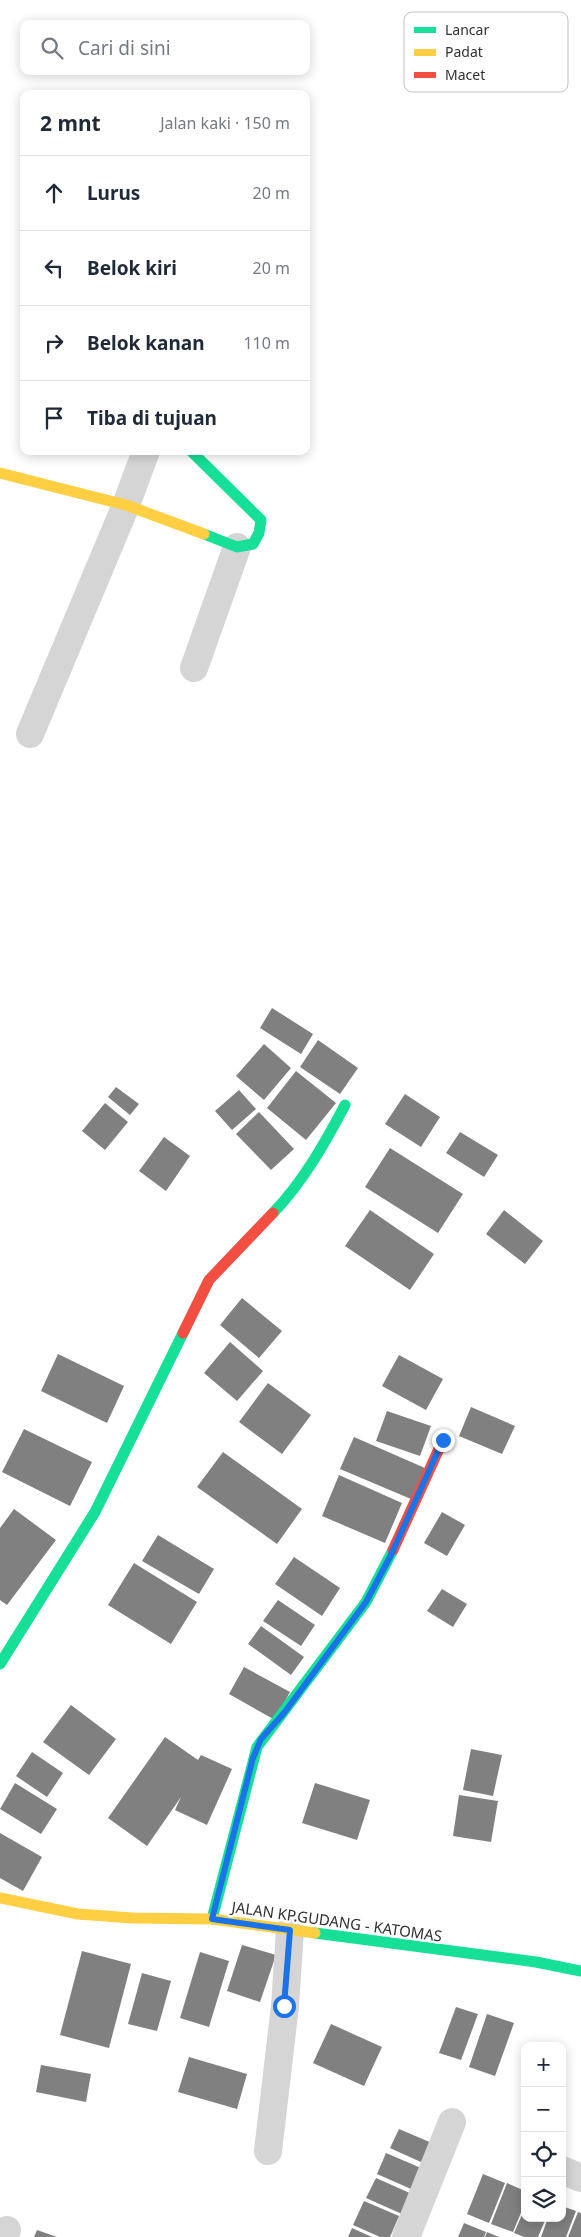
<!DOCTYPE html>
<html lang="id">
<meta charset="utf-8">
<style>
body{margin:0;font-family:"Noto Sans",sans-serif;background:#f2f2f3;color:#1f2937}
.controls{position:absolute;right:15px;bottom:15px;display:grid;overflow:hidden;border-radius:10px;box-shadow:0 2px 12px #0003}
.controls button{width:45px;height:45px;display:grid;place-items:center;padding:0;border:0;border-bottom:1px solid #e0e1e3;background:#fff;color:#1f2937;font:25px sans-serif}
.stop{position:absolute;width:15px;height:15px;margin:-11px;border:4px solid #1a73e8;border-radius:50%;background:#fff}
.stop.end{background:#1a73e8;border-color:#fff;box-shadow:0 1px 5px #0008}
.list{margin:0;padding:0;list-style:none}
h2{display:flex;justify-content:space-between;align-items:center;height:65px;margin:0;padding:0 20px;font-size:21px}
h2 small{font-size:16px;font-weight:400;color:#747a83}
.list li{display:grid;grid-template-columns:32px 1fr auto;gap:15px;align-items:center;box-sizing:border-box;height:75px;padding:0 20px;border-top:1px solid #e0e1e3}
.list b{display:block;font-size:19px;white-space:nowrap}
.list em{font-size:16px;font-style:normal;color:#747a83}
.icon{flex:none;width:28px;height:28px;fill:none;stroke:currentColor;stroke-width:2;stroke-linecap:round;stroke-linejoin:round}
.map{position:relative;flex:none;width:581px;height:2237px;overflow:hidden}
.search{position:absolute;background:#fff;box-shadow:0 2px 12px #0003;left:20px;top:20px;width:290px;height:55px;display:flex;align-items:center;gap:12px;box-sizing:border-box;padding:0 18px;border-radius:10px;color:#747a83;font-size:19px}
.panel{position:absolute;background:#fff;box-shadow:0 2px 12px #0003;left:20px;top:90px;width:290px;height:365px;border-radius:10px}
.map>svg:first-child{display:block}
.building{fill:#808080}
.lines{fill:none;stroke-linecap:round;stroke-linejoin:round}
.street{stroke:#d5d5d5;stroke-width:28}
.fast{stroke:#16e098;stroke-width:11}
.slow{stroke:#ffcf43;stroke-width:11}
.jam{stroke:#f24e42;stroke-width:11}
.route{stroke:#1a73e8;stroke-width:6}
.labels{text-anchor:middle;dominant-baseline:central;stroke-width:5;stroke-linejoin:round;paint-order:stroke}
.street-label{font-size:15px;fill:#313131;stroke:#fff}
.key{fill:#fff;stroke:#c1c1c1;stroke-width:1}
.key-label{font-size:14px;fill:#313131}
</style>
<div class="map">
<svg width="581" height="2237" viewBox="0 0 581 2237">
<rect width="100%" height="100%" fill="#fff"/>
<path class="building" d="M 272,1008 L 313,1034 L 301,1054 L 260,1028 Z
M 318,1040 L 358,1068 L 340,1094 L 300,1067 Z
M 264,1044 L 291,1068 L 264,1100 L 236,1076 Z
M 296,1071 L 336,1103 L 306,1140 L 267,1108 Z
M 116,1087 L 139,1104 L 130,1115 L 108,1097 Z
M 239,1090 L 256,1109 L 232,1130 L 215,1111 Z
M 405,1094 L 440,1117 L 421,1147 L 385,1124 Z
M 105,1103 L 128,1122 L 105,1150 L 82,1131 Z
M 259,1112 L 294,1149 L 271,1170 L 236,1134 Z
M 460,1132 L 498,1155 L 484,1177 L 446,1153 Z
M 164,1137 L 190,1156 L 166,1191 L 139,1171 Z
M 390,1148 L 463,1194 L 438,1233 L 365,1187 Z
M 370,1210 L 434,1254 L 410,1290 L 345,1246 Z
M 504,1210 L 543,1241 L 525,1264 L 486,1234 Z
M 242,1298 L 282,1331 L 259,1358 L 220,1325 Z
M 230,1342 L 263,1371 L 237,1401 L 204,1373 Z
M 58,1354 L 124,1386 L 107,1423 L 41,1391 Z
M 399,1355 L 443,1379 L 426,1410 L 382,1386 Z
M 268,1383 L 311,1415 L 282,1454 L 239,1422 Z
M 471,1407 L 515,1426 L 502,1454 L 459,1436 Z
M 387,1411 L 431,1426 L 420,1456 L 376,1441 Z
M 24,1429 L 92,1462 L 70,1506 L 2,1472 Z
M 354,1437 L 425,1468 L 411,1499 L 340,1469 Z
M 223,1452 L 302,1509 L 277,1544 L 197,1487 Z
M 339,1475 L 402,1503 L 385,1543 L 322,1516 Z
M 14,1509 L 56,1540 L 7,1605 L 0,1600 L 0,1528 Z
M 442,1512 L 465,1525 L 447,1556 L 424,1543 Z
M 158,1535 L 214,1569 L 199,1594 L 142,1561 Z
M 294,1557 L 340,1588 L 322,1616 L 275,1584 Z
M 134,1563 L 197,1602 L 171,1644 L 108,1605 Z
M 442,1589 L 467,1604 L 453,1627 L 427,1611 Z
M 278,1600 L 315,1625 L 301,1646 L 263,1621 Z
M 261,1626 L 304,1657 L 291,1675 L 248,1644 Z
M 244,1667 L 290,1692 L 275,1720 L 229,1694 Z
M 71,1705 L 116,1739 L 89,1775 L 43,1742 Z
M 165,1737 L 198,1760 L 201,1755 L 232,1769 L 207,1825 L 175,1810 L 181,1797 L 147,1846 L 108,1818 Z
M 471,1749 L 502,1755 L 493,1796 L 463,1790 Z
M 32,1752 L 63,1773 L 47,1797 L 16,1776 Z
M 15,1783 L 57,1809 L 41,1834 L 0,1809 Z
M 315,1783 L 370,1800 L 357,1840 L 302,1823 Z
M 459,1795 L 498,1801 L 491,1842 L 453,1836 Z
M 0,1833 L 42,1857 L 23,1891 L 0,1878 Z
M 242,1945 L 276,1955 L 260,2002 L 227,1991 Z
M 82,1951 L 131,1964 L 109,2048 L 60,2035 Z
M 200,1952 L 229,1961 L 209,2027 L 180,2018 Z
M 142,1973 L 171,1981 L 157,2031 L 128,2024 Z
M 456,2007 L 478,2014 L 461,2060 L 439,2053 Z
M 487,2014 L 514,2023 L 495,2076 L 469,2067 Z
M 331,2024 L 382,2047 L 364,2086 L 313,2063 Z
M 189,2057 L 247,2074 L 237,2109 L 178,2092 Z
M 41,2065 L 91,2074 L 86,2102 L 36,2092 Z
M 399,2129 L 432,2143 L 423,2163 L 390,2148 Z
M 386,2153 L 421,2168 L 411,2189 L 377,2174 Z
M 483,2174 L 505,2183 L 489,2223 L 467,2214 Z
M 376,2178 L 412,2194 L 402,2214 L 366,2198 Z
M 507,2183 L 525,2191 L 525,2203 L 513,2232 L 491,2224 Z
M 364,2201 L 399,2216 L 390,2237 L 380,2237 L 353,2225 Z
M 562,2206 L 576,2211 L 566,2237 L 541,2237 L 548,2218 L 562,2218 Z
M 525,2208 L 525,2218 L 546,2218 L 538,2237 L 524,2237 L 514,2233 Z
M 578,2212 L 581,2213 L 581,2237 L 568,2237 Z
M 464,2223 L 486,2232 L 484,2237 L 458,2237 Z
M 352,2228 L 372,2237 L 348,2237 Z
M 37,2230 L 57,2237 L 34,2237 Z
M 487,2232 L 499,2237 L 485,2237 Z"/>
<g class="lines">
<path class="street" d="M 194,668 L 237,547
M 30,734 L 126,505 L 146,451
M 268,2151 L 285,2006 L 290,1930
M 562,2170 L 581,2178
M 5,2237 L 7,2230
M 406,2237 L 452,2122"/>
<path class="fast" d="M 191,451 L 261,520 L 259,533 L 253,544 L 237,547 L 204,534
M 273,1213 C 303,1182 325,1143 345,1105
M 0,1664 L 95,1512 L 183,1333
M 212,1919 L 257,1747 L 366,1602 L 393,1550
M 315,1933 L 536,1962 L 581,1971"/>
<path class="slow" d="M 0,473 L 126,505 L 204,534
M 0,1898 L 78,1914 L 132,1918 L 212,1919 L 315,1933"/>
<path class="jam" d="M 183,1333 L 209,1280 L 273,1213
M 393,1550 L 443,1440"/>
</g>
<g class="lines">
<path class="route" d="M 284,2006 L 290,1930 L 212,1919 L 253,1758 L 261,1739 L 284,1713 L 366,1602 L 391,1555 L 443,1440"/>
</g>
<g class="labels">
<g class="street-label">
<text transform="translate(337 1921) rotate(8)">JALAN KP.GUDANG - KATOMAS</text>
</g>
</g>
<rect x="404" y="12" width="164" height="80" rx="8" class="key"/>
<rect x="414" y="27" width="22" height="6" fill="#16e098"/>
<rect x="414" y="49" width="22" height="7" fill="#ffcf43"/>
<rect x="414" y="72" width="22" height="6" fill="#f24e42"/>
<g class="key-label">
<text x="445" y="35">Lancar</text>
<text x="445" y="57">Padat</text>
<text x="445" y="80">Macet</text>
</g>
</svg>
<div class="controls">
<button>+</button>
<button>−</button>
<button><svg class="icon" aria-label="locate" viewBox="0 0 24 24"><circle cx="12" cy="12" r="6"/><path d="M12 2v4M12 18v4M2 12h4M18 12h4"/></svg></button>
<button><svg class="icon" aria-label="layers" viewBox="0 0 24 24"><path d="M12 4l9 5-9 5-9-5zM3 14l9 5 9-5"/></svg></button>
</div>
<div class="stop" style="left:284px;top:2006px"></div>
<div class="stop end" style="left:443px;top:1440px"></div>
<div class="search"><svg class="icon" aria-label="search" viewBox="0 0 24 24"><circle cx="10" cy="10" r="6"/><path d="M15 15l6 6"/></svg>Cari di sini</div>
<section class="panel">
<h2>2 mnt<small>Jalan kaki · 150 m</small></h2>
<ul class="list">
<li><svg class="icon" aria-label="ahead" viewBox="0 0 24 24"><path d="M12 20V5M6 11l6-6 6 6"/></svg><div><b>Lurus</b></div><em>20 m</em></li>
<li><svg class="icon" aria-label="left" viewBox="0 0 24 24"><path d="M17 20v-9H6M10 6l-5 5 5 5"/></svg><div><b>Belok kiri</b></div><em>20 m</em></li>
<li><svg class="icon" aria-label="right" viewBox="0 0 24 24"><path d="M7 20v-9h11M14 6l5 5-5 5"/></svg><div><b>Belok kanan</b></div><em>110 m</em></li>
<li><svg class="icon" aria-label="arrive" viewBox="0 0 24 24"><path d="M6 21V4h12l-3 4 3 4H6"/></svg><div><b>Tiba di tujuan</b></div></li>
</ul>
</section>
</div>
